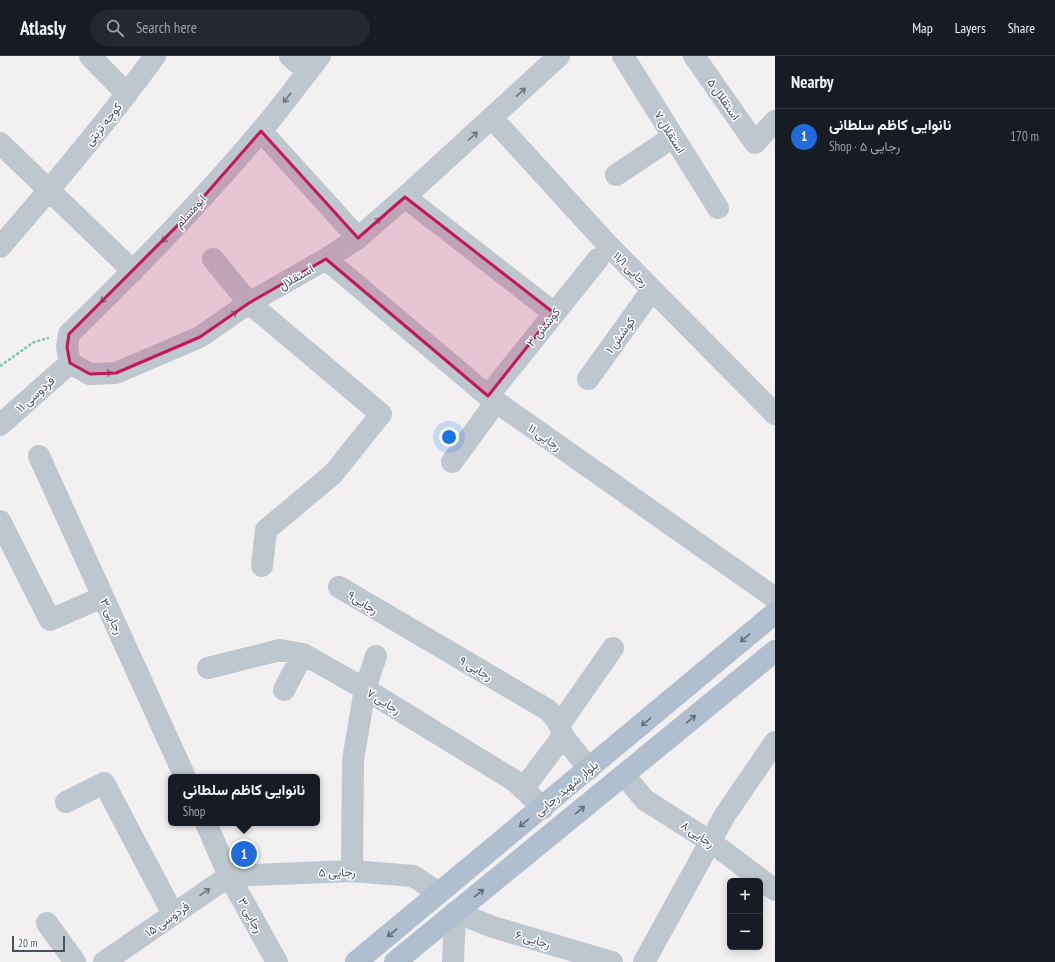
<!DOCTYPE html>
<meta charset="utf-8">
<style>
body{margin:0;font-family:"PT Sans Narrow",Vazirmatn,sans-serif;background:#242831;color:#f1f3f6}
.controls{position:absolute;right:12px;bottom:12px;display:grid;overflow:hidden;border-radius:6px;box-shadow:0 2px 10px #0003}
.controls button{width:36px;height:36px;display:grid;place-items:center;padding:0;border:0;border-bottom:1px solid #363941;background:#171b24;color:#f1f3f6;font:20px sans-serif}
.scale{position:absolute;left:12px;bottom:10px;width:53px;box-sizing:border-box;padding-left:4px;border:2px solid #48525d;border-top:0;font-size:11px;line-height:14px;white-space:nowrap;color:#48525d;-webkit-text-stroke:3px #fff;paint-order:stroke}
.you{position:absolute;left:449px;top:381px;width:14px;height:14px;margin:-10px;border:3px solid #fff;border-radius:50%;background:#1a73e8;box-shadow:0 0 0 6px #1a73e833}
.badge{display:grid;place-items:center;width:26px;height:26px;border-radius:50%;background:#206adc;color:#fff;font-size:13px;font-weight:700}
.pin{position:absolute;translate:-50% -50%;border:2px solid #fff;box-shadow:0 1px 4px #0006}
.popup{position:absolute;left:168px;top:718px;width:152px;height:52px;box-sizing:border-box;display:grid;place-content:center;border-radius:6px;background:#171b24;filter:drop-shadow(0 1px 3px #0005);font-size:13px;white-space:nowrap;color:#9ea1a6}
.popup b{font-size:15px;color:#f1f3f6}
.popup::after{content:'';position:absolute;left:50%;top:100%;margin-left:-8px;border:8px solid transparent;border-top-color:#171b24}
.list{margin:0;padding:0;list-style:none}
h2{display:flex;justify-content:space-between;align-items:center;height:52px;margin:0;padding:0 16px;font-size:17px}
h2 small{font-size:13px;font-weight:400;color:#9ea1a6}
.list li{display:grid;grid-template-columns:26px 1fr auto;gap:12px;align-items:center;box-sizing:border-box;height:56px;padding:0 16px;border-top:1px solid #363941}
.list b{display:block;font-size:15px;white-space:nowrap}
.list p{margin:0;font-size:13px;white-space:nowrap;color:#9ea1a6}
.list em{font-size:13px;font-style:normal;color:#9ea1a6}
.icon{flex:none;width:22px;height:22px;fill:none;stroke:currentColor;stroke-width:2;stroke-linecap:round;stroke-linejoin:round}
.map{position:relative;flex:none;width:775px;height:906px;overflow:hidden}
header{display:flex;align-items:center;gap:24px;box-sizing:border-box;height:56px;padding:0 20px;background:#171b24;border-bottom:1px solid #363941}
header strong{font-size:19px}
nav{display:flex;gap:22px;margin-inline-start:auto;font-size:14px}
.search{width:280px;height:36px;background:#242831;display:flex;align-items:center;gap:10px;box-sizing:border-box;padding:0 14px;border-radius:22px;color:#9ea1a6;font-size:15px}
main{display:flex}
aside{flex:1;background:#171b24}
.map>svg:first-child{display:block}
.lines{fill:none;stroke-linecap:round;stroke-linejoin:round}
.path{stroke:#79cba6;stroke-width:2.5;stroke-dasharray:3 2;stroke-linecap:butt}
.minor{stroke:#bec6ce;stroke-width:22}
.major{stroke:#b0becd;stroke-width:22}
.oneway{stroke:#6b757f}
.oneway2{stroke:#626d79}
.marked{fill:#c2185b;fill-opacity:0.2;stroke:#c2185b;stroke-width:3;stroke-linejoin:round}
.labels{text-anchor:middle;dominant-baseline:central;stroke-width:3;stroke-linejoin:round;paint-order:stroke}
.street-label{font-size:12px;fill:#48525d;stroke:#fff}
</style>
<header>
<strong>Atlasly</strong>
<div class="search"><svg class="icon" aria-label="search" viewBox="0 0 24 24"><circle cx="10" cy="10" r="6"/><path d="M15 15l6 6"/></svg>Search here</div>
<nav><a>Map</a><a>Layers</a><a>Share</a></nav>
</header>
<main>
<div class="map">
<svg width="775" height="906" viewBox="0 0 775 906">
<rect width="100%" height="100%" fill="#f2f0f0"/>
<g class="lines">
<path class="path" d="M 0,310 L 34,286 L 49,282"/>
<path class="minor" d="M 90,0 L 127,38
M 290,0 L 308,16
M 623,0 L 718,152
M 694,0 L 755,87 L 775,65
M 492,62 L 609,190 L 775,358
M 261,75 L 358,182
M 0,87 L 133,215
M 616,119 L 673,81
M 405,141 L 554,257
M 0,191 C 54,129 107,66 155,0
M 213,203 L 249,247 L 381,358 L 333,418 L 266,474 L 262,510
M 326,203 L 488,340 L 775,542
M 70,307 L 90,318 L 116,317 L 200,281 L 249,247 L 326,203 L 358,182 L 405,141 L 559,0
M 70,307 L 67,291 L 69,278 C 136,213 200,147 260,76 C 281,52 300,25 320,0
M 588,323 L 652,234
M 488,340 L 598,203
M 0,369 L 70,307
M 39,400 L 185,721
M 452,406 L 496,346
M 0,465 L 50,564 L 103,541
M 339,531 L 548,654 C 556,662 560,668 563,680 L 523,733
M 208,612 L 280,594 L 303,598 L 365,633 L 515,725 L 543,752
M 284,634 L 303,598
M 560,668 L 613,592
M 563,680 L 589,713
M 624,719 L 645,744 L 711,786 L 775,834
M 66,746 L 104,727 L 173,858
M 206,767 L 229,820 L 277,906
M 352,815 L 353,704 L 365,633 L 376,600
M 47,867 L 75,906
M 104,906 L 229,820 L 352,815 L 413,820 L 439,837
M 453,906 L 455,856 L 493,871 L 612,906
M 644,906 L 725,759 L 775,686"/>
<path class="major" d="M 356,906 L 775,557
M 395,906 L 775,595"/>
</g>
<defs><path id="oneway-shaft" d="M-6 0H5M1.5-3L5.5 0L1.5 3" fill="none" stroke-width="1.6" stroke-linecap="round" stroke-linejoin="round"/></defs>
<g class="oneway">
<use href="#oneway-shaft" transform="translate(521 36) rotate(-43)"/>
<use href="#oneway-shaft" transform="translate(287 42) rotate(128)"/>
<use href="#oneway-shaft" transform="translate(473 80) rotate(-42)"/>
<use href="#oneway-shaft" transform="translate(376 166) rotate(-40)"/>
<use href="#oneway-shaft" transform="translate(166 182) rotate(134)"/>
<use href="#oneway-shaft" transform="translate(105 242) rotate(136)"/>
<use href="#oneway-shaft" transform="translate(232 259) rotate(-34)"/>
<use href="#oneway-shaft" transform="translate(106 317) rotate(-3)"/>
<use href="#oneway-shaft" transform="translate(205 836) rotate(-35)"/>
</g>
<g class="oneway2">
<use href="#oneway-shaft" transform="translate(745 582) rotate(140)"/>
<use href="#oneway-shaft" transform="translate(691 663) rotate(-39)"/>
<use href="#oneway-shaft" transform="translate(646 666) rotate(140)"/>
<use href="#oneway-shaft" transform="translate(580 754) rotate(-39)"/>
<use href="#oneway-shaft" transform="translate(524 767) rotate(141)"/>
<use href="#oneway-shaft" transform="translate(479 837) rotate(-39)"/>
<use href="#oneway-shaft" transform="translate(392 877) rotate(140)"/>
</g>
<path class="marked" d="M 261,75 L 358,182 L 405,141 L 554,257 L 488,340 L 326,203 L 249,247 L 200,281 L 116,317 L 90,318 L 70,307 L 67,291 L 69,278 L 184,163 Z"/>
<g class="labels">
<g class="street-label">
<text transform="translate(724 43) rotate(55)">استقلال ۵</text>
<text transform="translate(103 68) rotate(-51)">کوچه تربتی</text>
<text transform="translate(670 76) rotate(58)">استقلال ۷</text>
<text transform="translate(190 155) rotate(-48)">ابومسلم</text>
<text transform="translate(631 213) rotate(45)">رجایی ۱۱/۱</text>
<text transform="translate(296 221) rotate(-30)">استقلال</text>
<text transform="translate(543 271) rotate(-51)">کوشش ۳</text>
<text transform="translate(620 279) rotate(-54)">کوشش ۱</text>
<text transform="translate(35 338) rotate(-42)">فردوسی ۱۱</text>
<text transform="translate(545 381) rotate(35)">رجایی ۱۱</text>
<text transform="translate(363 546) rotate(32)">رجایی۹</text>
<text transform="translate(112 560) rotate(65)">رجایی ۳</text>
<text transform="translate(476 612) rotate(30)">رجایی ۹</text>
<text transform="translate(384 645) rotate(32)">رجایی ۷</text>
<text transform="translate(566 732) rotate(-40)">بلوار شهید رجایی</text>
<text transform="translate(698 778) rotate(34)">رجایی ۸</text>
<text transform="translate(337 816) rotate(-1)">رجایی ۵</text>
<text transform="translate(251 859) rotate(61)">رجایی ۳</text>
<text transform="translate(167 863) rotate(-35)">فردوسی ۱۵</text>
<text transform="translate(533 883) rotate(17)">رجایی ۶</text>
</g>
</g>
</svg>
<div class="controls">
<button>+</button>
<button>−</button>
</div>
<div class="scale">20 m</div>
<div class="you"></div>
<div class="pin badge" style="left:244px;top:798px">1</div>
<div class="popup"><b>نانوایی کاظم سلطانی</b>Shop</div>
</div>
<aside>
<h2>Nearby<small></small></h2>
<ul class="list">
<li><span class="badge">1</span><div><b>نانوایی کاظم سلطانی</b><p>Shop · رجایی ۵</p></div><em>170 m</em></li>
</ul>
</aside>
</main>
